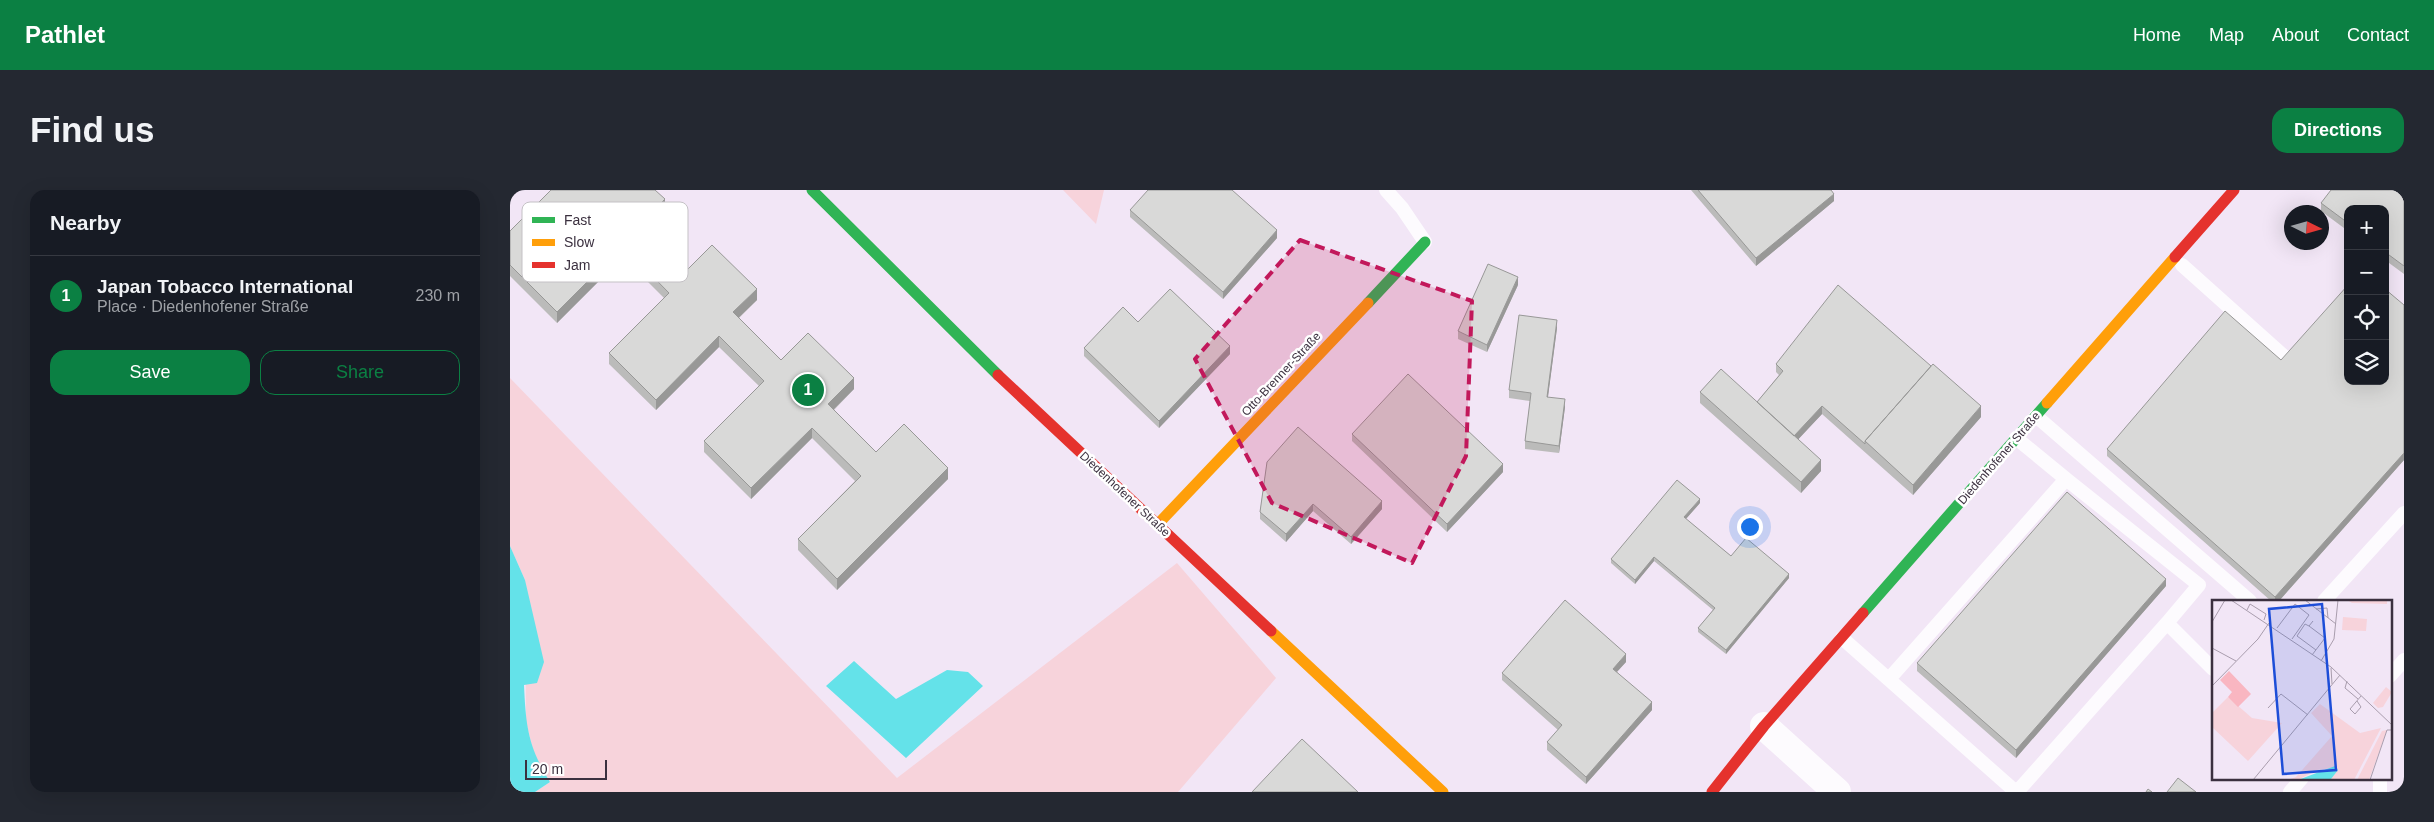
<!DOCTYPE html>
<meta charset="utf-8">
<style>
body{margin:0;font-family:Helvetica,sans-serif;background:#242831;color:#f1f3f6}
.controls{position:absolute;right:15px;top:15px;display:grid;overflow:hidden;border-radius:10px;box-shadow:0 5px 20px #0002}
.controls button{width:45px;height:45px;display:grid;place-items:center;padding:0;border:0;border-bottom:1px solid #363941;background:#171b24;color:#f1f3f6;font:25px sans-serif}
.compass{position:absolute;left:1774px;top:15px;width:45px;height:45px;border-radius:50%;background:#171b24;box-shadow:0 5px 20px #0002;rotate:95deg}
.scale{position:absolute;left:15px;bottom:12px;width:82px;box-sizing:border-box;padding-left:5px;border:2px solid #3b303f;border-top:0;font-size:14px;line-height:18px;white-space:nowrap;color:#3b303f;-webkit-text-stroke:4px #fff;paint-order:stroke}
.you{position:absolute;left:1239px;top:336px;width:18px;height:18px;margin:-12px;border:4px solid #fff;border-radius:50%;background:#1a73e8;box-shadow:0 0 0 8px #1a73e833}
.badge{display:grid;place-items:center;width:32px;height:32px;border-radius:50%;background:#0b8043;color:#fff;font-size:16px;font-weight:700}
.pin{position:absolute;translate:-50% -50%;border:2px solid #fff;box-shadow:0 1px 5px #0006}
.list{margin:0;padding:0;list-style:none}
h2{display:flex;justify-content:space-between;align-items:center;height:65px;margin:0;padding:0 20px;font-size:21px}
h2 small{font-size:16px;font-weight:400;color:#9ea1a6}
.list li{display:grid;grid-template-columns:32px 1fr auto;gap:15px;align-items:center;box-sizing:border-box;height:80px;padding:0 20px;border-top:1px solid #363941}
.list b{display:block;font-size:19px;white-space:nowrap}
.list p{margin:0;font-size:16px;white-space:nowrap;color:#9ea1a6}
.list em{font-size:16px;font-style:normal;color:#9ea1a6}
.actions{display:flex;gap:10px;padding:15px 20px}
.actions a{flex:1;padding:11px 0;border:1px solid #0b8043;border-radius:15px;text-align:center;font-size:18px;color:#0b8043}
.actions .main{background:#0b8043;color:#fff}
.icon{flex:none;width:28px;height:28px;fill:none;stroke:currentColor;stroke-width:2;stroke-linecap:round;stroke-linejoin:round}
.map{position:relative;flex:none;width:1894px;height:602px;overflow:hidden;border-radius:15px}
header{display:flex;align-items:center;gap:30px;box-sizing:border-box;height:70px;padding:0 25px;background:#0b8043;color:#fff}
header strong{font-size:24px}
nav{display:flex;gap:28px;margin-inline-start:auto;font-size:18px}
.intro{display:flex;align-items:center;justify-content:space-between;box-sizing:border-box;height:120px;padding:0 30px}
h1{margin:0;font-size:35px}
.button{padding:12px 22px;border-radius:15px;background:#0b8043;color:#fff;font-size:18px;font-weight:700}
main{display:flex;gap:30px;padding:0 30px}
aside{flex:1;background:#171b24;border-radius:15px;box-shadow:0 5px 20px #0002}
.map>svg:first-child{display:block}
.green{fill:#f7d3db}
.water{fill:#64e2e9}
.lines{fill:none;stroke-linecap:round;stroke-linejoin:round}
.lane{stroke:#fdfbfe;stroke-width:14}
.street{stroke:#fdfbfe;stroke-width:28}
.fast{stroke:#30b455;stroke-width:11}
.slow{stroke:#ff9f0a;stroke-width:11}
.jam{stroke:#e5322d;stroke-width:11}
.wall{fill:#bbbbba}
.shaded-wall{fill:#989897}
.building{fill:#d9d9d8;stroke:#989897}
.marked{fill:#c2185b;fill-opacity:0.2;stroke:#c2185b;stroke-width:4;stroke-dasharray:10 6;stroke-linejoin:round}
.labels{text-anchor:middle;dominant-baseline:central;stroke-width:5;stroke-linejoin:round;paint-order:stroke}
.street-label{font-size:12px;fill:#3b303f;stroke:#fff}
.inset-road{fill:none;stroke:#a99dad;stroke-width:1}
.view{fill:#1d4ed8;fill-opacity:0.15;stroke:#1d4ed8;stroke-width:2.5}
.inset-edge{fill:none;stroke:#3b303f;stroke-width:2.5}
.key{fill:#fff;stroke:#c4c1c5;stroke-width:1}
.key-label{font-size:14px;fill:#3b303f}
</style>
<header>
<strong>Pathlet</strong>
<nav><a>Home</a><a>Map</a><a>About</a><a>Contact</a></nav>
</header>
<div class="intro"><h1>Find us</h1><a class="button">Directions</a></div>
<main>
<aside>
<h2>Nearby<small></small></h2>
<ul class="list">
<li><span class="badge">1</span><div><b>Japan Tobacco International</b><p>Place · Diedenhofener Straße</p></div><em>230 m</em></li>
</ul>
<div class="actions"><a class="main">Save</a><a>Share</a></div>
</aside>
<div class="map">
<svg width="1894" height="602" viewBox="0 0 1894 602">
<rect width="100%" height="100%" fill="#f2e6f6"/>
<path class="green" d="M 553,0 L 594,0 L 586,34 Z
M 0,188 L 387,588 L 667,373 L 766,488 L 668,602 L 25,602 L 40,592 L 25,568 L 16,532 L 15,390 L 0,356 Z"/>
<path class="water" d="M 0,356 L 15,390 L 34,472 L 27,493 L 14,495 C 16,537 18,556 40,592 L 25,602 L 0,602 Z
M 344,471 L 386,509 L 437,480 L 458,482 L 473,496 L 396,568 L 316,496 Z"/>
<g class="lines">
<path class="lane" d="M 876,0 L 892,18 L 915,52
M 1672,75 L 1787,178
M 1526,226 L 1740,411
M 1506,248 L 1556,289
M 1814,411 L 1894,323
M 1332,448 L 1506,602
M 1880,486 L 1894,470
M 1379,489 L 1556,289 L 1689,395 L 1657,433
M 1870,588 L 1870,602
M 1507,602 L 1657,433 L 1703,479
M 1780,602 L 1792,588"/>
<path class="street" d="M 1254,536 L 1327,602"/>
<path class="fast" d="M 302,0 L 488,185
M 858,113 L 915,52
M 1353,423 L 1537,213"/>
<path class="slow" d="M 1537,213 L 1665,67
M 648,334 L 858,113
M 761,441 L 933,602"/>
<path class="jam" d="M 1665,67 L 1724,0
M 488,185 L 761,441
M 1202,602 L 1254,536 L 1353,423"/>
</g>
<path class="wall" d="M 1181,0 L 1321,0 L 1324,11 L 1246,76 Z
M 1894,0 L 1894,84 L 1875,70 L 1875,19 L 1838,19 L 1838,41 L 1811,21 L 1811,13 Z
M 155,20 L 134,41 L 175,82 L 247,110 L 229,128 L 271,170 L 344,199 L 324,220 L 366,262 L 438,289 L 327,400 L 288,360 L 288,349 L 345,291 L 302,248 L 241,309 L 194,262 L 194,251 L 249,196 L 209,157 L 146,220 L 99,174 L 99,163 L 154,108 L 113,67 L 47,133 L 0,86 L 0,41 Z
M 620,20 L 767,48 L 713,109 L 620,27 Z
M 1008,95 L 977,162 L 948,149 L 948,141 Z
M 1894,115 L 1894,270 L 1769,411 L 1761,411 L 1597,266 L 1597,259 L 1771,170 Z
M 628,132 L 720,164 L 649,238 L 574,166 L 574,158 Z
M 1047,138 L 1038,207 L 1055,217 L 1049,263 L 1015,259 L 1015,251 L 1020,211 L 999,208 L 999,200 Z
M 1266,174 L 1471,227 L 1403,305 L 1312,224 L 1288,249 L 1311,281 L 1291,303 L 1190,213 L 1190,202 L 1247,212 L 1269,185 L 1266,182 Z
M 842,244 L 993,282 L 937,342 L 842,251 Z
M 757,272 L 872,319 L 841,354 L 803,321 L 776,352 L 750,329 L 750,322 Z
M 1190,313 L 1176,329 L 1221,366 L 1279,388 L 1216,464 L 1188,442 L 1188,438 L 1203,420 L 1144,371 L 1125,394 L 1101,373 L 1101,369 Z
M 1656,396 L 1506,568 L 1407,481 L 1407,473 Z
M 1116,472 L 1107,482 L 1142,520 L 1076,594 L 1037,560 L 1037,552 L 1048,540 L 992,490 L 992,483 Z"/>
<path class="shaded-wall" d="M 1324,4 L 1324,11 L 1246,76 L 1246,68 Z
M 155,9 L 155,20 L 129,46 L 129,35 Z
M 767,40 L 767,48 L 713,109 L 713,102 Z
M 113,56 L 113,67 L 47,133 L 47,122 Z
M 1008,87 L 1008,95 L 977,162 L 977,155 Z
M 247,99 L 247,110 L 223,133 L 223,122 Z
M 1047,130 L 1047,138 L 1037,214 L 1037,207 Z
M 209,146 L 209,157 L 146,220 L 146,210 Z
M 720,156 L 720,164 L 649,238 L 649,231 Z
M 344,188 L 344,199 L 318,225 L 318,214 Z
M 1055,209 L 1055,217 L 1049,263 L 1049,256 Z
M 1312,216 L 1312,224 L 1283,255 L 1283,247 Z
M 1471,216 L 1471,227 L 1403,305 L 1403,295 Z
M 302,238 L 302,248 L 241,309 L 241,298 Z
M 1894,263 L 1894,270 L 1769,411 L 1765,411 L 1765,407 Z
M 1311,270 L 1311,281 L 1291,303 L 1291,292 Z
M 993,274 L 993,282 L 937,342 L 937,334 Z
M 438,278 L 438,289 L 327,400 L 327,389 Z
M 1190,309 L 1190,313 L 1174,331 L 1174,327 Z
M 872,311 L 872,319 L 841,354 L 841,347 Z
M 803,314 L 803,321 L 776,352 L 776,344 Z
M 1144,367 L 1144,371 L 1125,394 L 1125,390 Z
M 1279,384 L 1279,388 L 1216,464 L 1216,460 Z
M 1656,389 L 1656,396 L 1506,568 L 1506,560 Z
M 1116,464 L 1116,472 L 1103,486 L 1103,479 Z
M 1142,512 L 1142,520 L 1076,594 L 1076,587 Z"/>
<path class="building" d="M 41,0 L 145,0 L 155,9 L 129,35 L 175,82 L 202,55 L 247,99 L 223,122 L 271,170 L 298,143 L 344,188 L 318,214 L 366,262 L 394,234 L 438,278 L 327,389 L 288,349 L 351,286 L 302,238 L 241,298 L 194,251 L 254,191 L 209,146 L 146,210 L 99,163 L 159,103 L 113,56 L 47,122 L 0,75 L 0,41 Z
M 638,0 L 722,0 L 767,40 L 713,102 L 620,20 Z
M 1188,0 L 1321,0 L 1324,4 L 1246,68 Z
M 1821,0 L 1894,0 L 1894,76 L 1875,62 L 1875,19 L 1838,19 L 1838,33 L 1811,13 Z
M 978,74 L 1008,87 L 977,155 L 948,141 Z
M 1328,95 L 1421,176 L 1355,251 L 1355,254 L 1312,216 L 1284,246 L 1247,212 L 1273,181 L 1266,174 Z
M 1838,95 L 1838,191 L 1875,191 L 1875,99 L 1894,115 L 1894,263 L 1765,407 L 1597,259 L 1715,121 L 1771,170 Z
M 660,99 L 720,156 L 649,231 L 574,158 L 613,117 L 628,132 Z
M 1009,125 L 1047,130 L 1037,207 L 1055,209 L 1049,256 L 1015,251 L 1021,203 L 999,200 Z
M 1423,174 L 1471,216 L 1403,295 L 1355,251 Z
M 1211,179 L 1311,270 L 1291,292 L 1190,202 Z
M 898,184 L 993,274 L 937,334 L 842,244 Z
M 788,237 L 872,311 L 841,347 L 803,314 L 776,344 L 750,322 L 757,272 Z
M 1167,290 L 1190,309 L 1174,327 L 1221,366 L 1236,348 L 1279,384 L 1216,460 L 1188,438 L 1205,418 L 1144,367 L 1125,390 L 1101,369 Z
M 1557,302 L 1656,389 L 1506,560 L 1407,473 Z
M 1055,410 L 1116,464 L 1103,479 L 1142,512 L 1076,587 L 1037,552 L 1052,535 L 992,483 Z
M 792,549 L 848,602 L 742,602 Z
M 1668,588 L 1686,602 L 1657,602 Z
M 1638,599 L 1642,602 L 1636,602 Z"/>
<path class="marked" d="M 790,50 L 962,111 L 956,266 L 902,373 L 762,313 L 685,169 Z"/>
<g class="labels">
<g class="street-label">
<text transform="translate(771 184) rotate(-47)">Otto-Brenner-Straße</text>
<text transform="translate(1489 268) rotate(-49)">Diedenhofener Straße</text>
<text transform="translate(615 304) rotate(43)">Diedenhofener Straße</text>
</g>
</g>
<g transform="translate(1702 410)">
<rect width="180" height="180" fill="#f2e6f6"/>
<path d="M 135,0 L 175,0 L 175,4 L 140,3 ZM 131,17 L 155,19 L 154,31 L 130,30 ZM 174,87 L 180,92 L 171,107 L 166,108 L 161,103 ZM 16,97 L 40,118 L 70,123 L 36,161 L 0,127 L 0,113 ZM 108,104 L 148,133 L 169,128 L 142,180 L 118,180 L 121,168 L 105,170 L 86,180 L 76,180 L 84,177 L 120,136 L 99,113 ZM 175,130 L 157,180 L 145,180 L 170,131 Z" fill="#f7d3db"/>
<path d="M 17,71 L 39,94 L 26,107 L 16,97 L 20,92 L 8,80 Z" fill="#f9b6c1"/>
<path d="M 123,166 L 126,170 L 119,179 L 86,180 Z" fill="#64e2e9"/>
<path class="inset-road" d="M 19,0 L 119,67 L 180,125M 93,0 L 124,24M 104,9 L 115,8 L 116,18M 35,10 L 38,4 L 54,14 L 52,20M 0,22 L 13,0M 97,26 L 93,24 L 85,36 L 104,50M 65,28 L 83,4 L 97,15 L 80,39M 0,48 L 24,61M 100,55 L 113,38 L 97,26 L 101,21M 109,61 L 122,39 L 126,0M 119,68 L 120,84M 135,81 L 133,88 L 146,99M 0,86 L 46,39 L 57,23M 145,101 L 149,107 L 143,114 L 138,109 L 149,96M 56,108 L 69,94 L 96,115M 41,180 L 128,75M 158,180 L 175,130 L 180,130"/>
<path class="view" d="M 110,4 L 124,170 L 71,174 L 57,9 Z"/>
<rect width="180" height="180" class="inset-edge"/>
</g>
<rect x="12" y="12" width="166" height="80" rx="8" class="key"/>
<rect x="22" y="27" width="23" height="6" fill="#30b455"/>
<rect x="22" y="49" width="23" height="7" fill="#ff9f0a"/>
<rect x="22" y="72" width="23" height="6" fill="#e5322d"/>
<g class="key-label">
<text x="54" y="35">Fast</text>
<text x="54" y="57">Slow</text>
<text x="54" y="80">Jam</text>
</g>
</svg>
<div class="controls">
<button>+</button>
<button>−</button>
<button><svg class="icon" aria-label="locate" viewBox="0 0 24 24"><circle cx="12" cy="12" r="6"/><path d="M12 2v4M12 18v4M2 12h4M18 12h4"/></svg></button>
<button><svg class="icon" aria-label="layers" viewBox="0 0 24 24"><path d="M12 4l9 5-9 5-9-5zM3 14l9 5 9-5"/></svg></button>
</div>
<svg class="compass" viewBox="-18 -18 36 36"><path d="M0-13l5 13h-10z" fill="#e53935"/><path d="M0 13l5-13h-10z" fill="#9ea1a6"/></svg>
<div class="scale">20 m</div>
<div class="you"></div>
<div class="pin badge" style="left:298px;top:200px">1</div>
</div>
</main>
